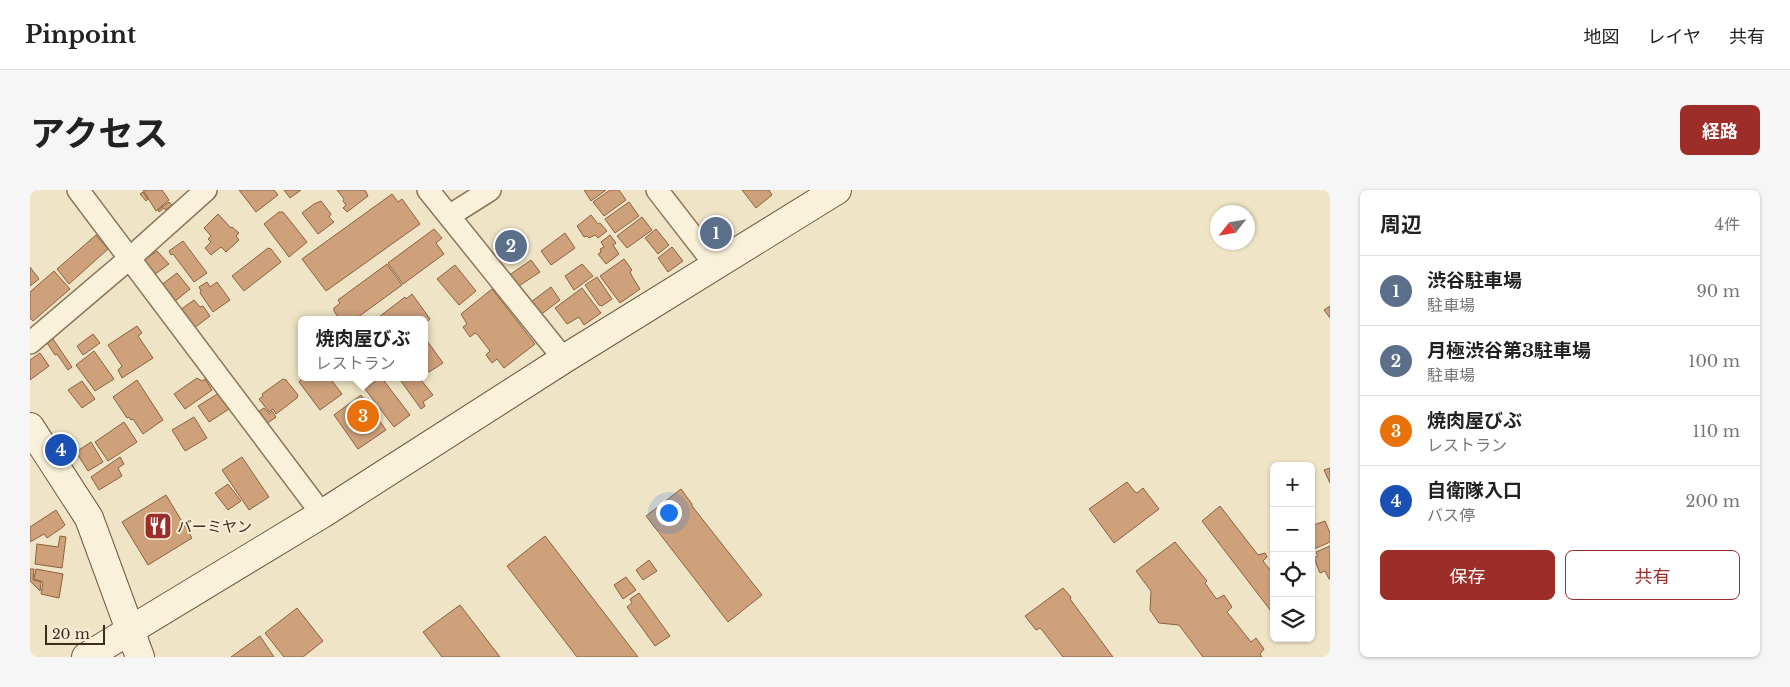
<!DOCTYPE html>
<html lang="ja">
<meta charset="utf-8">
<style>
body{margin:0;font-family:"Libre Baskerville","Noto Sans JP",serif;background:#f6f6f6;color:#222}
.controls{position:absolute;right:15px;bottom:15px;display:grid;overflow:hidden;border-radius:8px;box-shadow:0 1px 4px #0004}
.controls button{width:45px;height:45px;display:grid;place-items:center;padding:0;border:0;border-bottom:1px solid #e0e0e0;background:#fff;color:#222;font:25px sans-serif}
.compass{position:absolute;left:1180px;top:15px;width:45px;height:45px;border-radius:50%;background:#fff;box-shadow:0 1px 4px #0004;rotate:239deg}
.scale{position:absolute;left:15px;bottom:12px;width:60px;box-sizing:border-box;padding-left:5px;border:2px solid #3b2e1f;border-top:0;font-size:14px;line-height:18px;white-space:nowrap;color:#3b2e1f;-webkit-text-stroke:4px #f7eed6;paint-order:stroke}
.you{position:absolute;left:638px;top:322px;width:18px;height:18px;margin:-12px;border:4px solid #fff;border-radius:50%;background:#1a73e8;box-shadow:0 0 0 8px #1a73e833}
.badge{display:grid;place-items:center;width:32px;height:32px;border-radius:50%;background:#9c2d29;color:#fff;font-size:16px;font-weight:700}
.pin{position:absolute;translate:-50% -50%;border:2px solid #fff;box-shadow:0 1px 5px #0006}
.popup{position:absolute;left:268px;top:126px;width:130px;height:65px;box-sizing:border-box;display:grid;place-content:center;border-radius:8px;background:#fff;filter:drop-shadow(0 1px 4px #0005);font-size:16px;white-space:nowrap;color:#767676}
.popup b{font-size:19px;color:#222}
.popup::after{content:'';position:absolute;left:50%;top:100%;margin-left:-10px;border:10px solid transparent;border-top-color:#fff}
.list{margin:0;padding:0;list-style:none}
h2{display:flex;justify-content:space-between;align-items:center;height:65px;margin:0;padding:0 20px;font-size:21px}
h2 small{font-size:16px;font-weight:400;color:#767676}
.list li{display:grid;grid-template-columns:32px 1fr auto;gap:15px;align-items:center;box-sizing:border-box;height:70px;padding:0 20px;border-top:1px solid #e0e0e0}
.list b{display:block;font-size:19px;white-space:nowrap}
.list p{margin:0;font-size:16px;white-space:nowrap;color:#767676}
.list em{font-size:16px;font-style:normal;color:#767676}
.actions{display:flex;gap:10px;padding:15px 20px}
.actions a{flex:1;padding:11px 0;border:1px solid #9c2d29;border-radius:8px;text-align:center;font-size:18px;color:#9c2d29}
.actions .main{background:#9c2d29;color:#fff}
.icon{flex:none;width:28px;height:28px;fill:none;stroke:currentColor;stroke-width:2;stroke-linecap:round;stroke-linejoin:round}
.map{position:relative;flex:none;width:1300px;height:467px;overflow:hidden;border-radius:8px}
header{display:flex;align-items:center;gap:30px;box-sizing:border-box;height:70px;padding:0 25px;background:#fff;border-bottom:1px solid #e0e0e0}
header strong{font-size:24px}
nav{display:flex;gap:28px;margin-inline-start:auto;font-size:18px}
.intro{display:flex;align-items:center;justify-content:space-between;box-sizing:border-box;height:120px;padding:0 30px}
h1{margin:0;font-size:35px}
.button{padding:12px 22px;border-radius:8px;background:#9c2d29;color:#fff;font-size:18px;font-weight:700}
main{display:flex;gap:30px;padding:0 30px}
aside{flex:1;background:#fff;border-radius:8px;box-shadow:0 1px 4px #0004}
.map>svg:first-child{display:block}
.building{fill:#cea17b;stroke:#8b6140}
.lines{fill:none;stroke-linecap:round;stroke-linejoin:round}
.street-casing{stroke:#8b775b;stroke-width:24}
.secondary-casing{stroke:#6d583e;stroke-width:30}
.street{stroke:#faf1da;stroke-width:21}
.secondary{stroke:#faf1da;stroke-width:28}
.labels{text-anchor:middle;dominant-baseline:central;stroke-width:4;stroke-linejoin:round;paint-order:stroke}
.poi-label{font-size:15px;fill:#3b2e1f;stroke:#f7eed6;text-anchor:start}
</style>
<header>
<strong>Pinpoint</strong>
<nav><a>地図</a><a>レイヤ</a><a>共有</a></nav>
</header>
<div class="intro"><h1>アクセス</h1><a class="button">経路</a></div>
<main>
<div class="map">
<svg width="1300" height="467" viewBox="0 0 1300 467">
<rect width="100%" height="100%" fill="#efe5c6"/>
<path class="building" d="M 113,0 L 132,0 L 139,10 L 126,21 Z
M 209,0 L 244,0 L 248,5 L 226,22 Z
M 254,0 L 271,0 L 260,8 Z
M 307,0 L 335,0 L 338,6 L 317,22 L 313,18 L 316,15 L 313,11 L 314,9 Z
M 554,0 L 576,0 L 561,11 Z
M 580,0 L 589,0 L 596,10 L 574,26 L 563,12 Z
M 712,0 L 739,0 L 742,5 L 726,18 Z
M 113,2 L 118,9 L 116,11 L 110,4 Z
M 362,4 L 368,12 L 372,9 L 390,34 L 296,101 L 272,69 Z
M 291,11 L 301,24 L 299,27 L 304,32 L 288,44 L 272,23 L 284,14 Z
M 139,12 L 142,15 L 136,20 L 134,18 L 129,22 L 128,20 Z
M 599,12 L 609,26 L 585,43 L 575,29 Z
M 249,22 L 253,22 L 277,52 L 259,67 L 234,34 Z
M 188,24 L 201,38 L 202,37 L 209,43 L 206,46 L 209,50 L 196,62 L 191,57 L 181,65 L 175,58 L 181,52 L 178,49 L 181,46 L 174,38 Z
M 561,25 L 568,34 L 570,33 L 577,41 L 568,48 L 565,45 L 559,48 L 557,46 L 554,47 L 547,36 Z
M 612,27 L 622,40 L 597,58 L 587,46 Z
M 404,39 L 412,48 L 406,53 L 414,64 L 373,94 L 358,73 Z
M 626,39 L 639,55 L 628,64 L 615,48 Z
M 535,43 L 545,58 L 521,75 L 511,61 Z
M 66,45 L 78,59 L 39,94 L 27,79 Z
M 580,45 L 586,53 L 583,55 L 589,64 L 576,74 L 568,64 L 571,62 L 570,59 L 574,57 L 571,52 Z
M 153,51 L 177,83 L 164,92 L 143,64 L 141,65 L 139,61 Z
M 642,57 L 653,71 L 638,82 L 628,68 Z
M 238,58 L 241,59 L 251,72 L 214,101 L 202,86 Z
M 127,61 L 139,74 L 124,85 L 113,71 Z
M 594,69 L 602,80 L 600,82 L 603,88 L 610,99 L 590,113 L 570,86 Z
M 501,70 L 510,82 L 486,98 L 478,86 Z
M 357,74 L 372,95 L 324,130 L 310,130 L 304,121 L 304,118 L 310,113 L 308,110 Z
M 552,74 L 563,86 L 544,100 L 535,86 Z
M 425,75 L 446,101 L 429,115 L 407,89 Z
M 0,77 L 9,89 L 0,96 Z
M 24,81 L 40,99 L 3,131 L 0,128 L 0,102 Z
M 147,83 L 160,99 L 143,113 L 130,96 Z
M 567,87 L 582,109 L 572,116 L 569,115 L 555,95 Z
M 177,92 L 180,97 L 187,92 L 200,110 L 183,122 L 170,103 L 171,101 L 169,97 Z
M 521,97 L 530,110 L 509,126 L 501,112 Z
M 552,98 L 571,123 L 554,135 L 549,127 L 537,134 L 525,118 Z
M 462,99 L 505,154 L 474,178 L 467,169 L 462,173 L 456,165 L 460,161 L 447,144 L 445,143 L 440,147 L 433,137 L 437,134 L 431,124 Z
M 382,104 L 400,129 L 394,135 L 394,130 L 345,130 L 375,107 L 376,109 Z
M 164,110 L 170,117 L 173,116 L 180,126 L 163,139 L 150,120 Z
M 1300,116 L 1300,128 L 1294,120 Z
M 107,136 L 112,143 L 108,146 L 123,168 L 92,188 L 88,180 L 92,176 L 78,155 Z
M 63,144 L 70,153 L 53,165 L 47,156 Z
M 395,148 L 413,173 L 399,182 L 394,176 Z
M 23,149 L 42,177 L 38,180 L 27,164 L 25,165 L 17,153 Z
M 64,161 L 84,189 L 65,201 L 46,175 Z
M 10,163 L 19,176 L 0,190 L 0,170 Z
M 273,187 L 299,187 L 312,204 L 290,220 L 269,192 Z
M 338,187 L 347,187 L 332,198 L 329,194 Z
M 351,187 L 380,225 L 364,237 L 335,199 Z
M 368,187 L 385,187 L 388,191 L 391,190 L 403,205 L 393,212 L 395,216 L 391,219 Z
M 167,188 L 172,191 L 175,189 L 182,200 L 155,219 L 144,204 Z
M 253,189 L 256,190 L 268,205 L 267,208 L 246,224 L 243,219 L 239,222 L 229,209 L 233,206 L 232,204 Z
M 107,190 L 133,230 L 113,244 L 103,229 L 101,230 L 99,227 L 97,228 L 83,207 Z
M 52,191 L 65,209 L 52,218 L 38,200 Z
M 189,203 L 199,219 L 179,232 L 168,216 Z
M 331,205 L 356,240 L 328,259 L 304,225 Z
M 234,218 L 239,224 L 242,221 L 246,227 L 235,235 L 226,223 Z
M 164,227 L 177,248 L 155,261 L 142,240 Z
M 94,232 L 107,252 L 78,271 L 65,252 Z
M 61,252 L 73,272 L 58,281 L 46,262 Z
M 90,267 L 94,274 L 88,278 L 92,286 L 69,300 L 61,287 Z
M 212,267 L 239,307 L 219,320 L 192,280 Z
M 1300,278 L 1300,293 L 1294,280 Z
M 1097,292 L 1105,302 L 1107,303 L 1113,298 L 1129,319 L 1084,353 L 1059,319 Z
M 198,294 L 211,311 L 198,320 L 185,303 Z
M 651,299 L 662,314 L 662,316 L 732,405 L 698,432 L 616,326 Z
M 136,305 L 162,348 L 118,375 L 92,332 Z
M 1190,316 L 1228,365 L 1235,363 L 1237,367 L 1233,371 L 1244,385 L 1244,425 L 1172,331 Z
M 26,320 L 35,335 L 33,337 L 17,348 L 14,344 L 0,352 L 0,337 Z
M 1295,331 L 1300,343 L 1300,352 L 1284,359 L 1281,352 L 1281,336 Z
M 30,346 L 36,347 L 32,378 L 5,374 L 7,354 L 28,357 Z
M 515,346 L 608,467 L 547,467 L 477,376 Z
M 1145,352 L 1177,391 L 1175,393 L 1185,407 L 1187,409 L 1194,405 L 1202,417 L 1197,422 L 1221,452 L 1226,448 L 1234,459 L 1230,464 L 1232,467 L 1173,467 L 1149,435 L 1129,433 L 1120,420 L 1121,401 L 1106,381 Z
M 1300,356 L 1300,389 L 1299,389 L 1295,381 L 1290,383 L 1284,368 L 1288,366 L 1286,362 Z
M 619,370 L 627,381 L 613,390 L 606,380 Z
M 0,379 L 4,379 L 3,390 L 11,392 L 10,401 L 0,391 Z
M 6,379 L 33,384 L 29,408 L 11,404 L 13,392 L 4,389 Z
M 596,387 L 606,400 L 593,409 L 584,395 Z
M 1033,398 L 1041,407 L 1040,409 L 1083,467 L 1033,467 L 1012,440 L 1010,438 L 1006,440 L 995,426 Z
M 609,403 L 640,446 L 625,456 L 597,417 L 602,413 L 600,409 Z
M 430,415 L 470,467 L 412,467 L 393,442 Z
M 267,418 L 293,451 L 273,467 L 254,467 L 235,443 Z
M 230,446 L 244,467 L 201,467 Z"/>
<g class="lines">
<defs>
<path id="street" d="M 48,0 L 292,324
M 398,0 L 534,169
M 627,0 L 686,76
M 419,26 L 460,0
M 0,153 L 100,68 L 176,0"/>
<path id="secondary" d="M 0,237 L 59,328 L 110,467
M 56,467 L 292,324 L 534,169 L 807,0"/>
</defs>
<use href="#street" class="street-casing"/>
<use href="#secondary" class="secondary-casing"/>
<use href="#street" class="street"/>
<use href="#secondary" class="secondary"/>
</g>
<defs>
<symbol id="restaurant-square" viewBox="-11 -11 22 22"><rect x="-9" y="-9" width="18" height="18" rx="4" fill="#9c2d29" stroke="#f7eed6"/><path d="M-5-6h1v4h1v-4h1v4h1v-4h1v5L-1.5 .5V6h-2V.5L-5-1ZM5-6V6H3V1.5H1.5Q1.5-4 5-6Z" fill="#fff"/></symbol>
</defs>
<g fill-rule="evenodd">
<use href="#restaurant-square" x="112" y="320" width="32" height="32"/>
</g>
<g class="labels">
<g class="poi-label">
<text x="147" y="336">バーミヤン</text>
</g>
</g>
</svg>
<div class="controls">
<button>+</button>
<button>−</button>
<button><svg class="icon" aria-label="locate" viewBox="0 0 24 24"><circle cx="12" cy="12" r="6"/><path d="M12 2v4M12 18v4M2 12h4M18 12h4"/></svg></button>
<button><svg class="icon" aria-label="layers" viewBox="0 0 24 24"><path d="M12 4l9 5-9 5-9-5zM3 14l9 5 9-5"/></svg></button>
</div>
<svg class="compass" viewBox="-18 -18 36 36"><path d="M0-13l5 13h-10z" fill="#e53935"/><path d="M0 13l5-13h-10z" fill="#767676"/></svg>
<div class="scale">20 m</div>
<div class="you"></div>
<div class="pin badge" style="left:686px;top:43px;background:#5c6f8a">1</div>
<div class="pin badge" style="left:481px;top:56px;background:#5c6f8a">2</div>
<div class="pin badge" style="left:333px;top:226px;background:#e8710a">3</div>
<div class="popup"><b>焼肉屋びぶ</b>レストラン</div>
<div class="pin badge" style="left:31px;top:260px;background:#1a4fb4">4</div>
</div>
<aside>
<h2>周辺<small>4件</small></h2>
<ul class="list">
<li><span class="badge" style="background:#5c6f8a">1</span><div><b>渋谷駐車場</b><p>駐車場</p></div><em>90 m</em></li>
<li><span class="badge" style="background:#5c6f8a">2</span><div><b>月極渋谷第3駐車場</b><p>駐車場</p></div><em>100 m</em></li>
<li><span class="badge" style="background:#e8710a">3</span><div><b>焼肉屋びぶ</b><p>レストラン</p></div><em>110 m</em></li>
<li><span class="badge" style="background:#1a4fb4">4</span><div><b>自衛隊入口</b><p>バス停</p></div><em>200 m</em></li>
</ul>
<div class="actions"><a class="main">保存</a><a>共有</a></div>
</aside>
</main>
